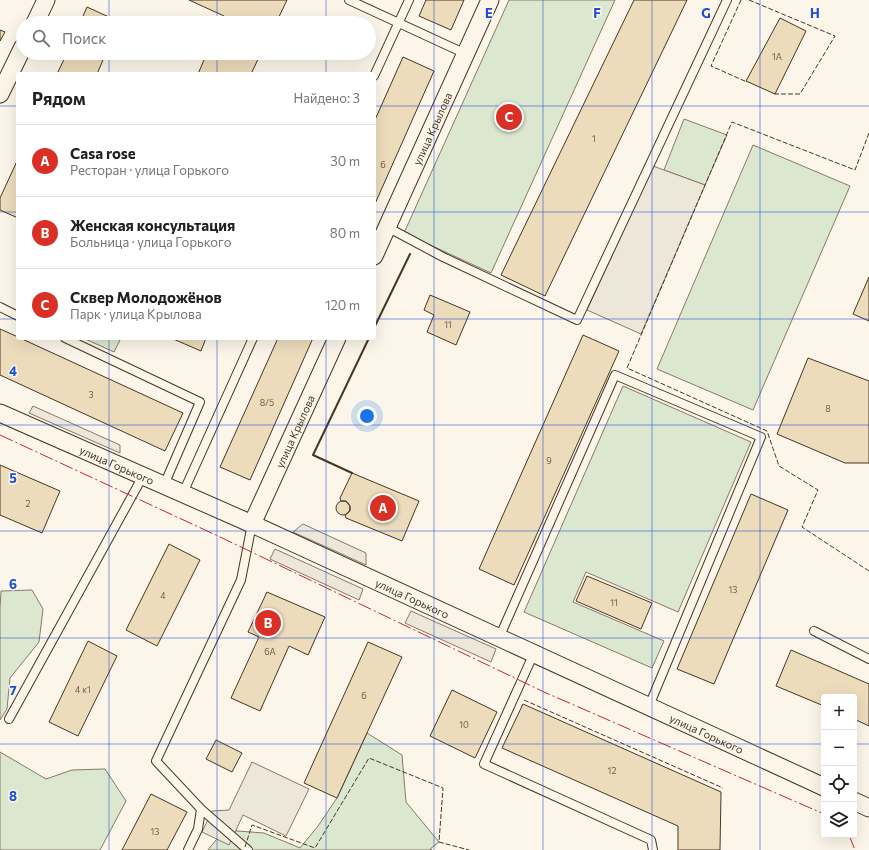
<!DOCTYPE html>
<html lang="ru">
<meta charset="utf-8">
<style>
body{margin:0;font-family:Commissioner,sans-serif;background:#f2f2f2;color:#202124}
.controls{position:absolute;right:12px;bottom:12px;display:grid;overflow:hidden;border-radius:4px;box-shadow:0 4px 16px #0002}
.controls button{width:36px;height:36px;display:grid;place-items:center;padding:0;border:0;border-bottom:1px solid #e0e0e0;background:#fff;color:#202124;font:20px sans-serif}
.you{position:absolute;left:367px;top:416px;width:14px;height:14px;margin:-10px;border:3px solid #fff;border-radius:50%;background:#1a73e8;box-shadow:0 0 0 6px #1a73e833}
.badge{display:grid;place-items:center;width:26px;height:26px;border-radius:50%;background:#d93025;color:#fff;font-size:13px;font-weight:700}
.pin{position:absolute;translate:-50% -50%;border:2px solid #fff;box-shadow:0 1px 4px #0006}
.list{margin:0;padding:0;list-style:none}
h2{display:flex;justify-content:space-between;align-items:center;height:52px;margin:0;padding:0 16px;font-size:17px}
h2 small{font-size:13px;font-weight:400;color:#757577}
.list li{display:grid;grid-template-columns:26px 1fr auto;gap:12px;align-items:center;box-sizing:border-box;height:72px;padding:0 16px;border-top:1px solid #e0e0e0}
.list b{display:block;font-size:15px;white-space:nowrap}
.list p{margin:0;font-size:13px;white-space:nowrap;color:#757577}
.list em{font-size:13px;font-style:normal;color:#757577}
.icon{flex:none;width:22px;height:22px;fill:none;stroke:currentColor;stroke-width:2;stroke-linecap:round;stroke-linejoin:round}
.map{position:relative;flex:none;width:869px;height:850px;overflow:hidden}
.search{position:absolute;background:#fff;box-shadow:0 4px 16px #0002;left:16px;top:16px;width:360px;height:44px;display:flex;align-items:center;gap:10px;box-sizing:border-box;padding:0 14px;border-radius:22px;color:#757577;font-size:15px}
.panel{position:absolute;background:#fff;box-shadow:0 4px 16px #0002;left:16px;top:72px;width:360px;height:268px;border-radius:4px}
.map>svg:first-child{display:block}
.green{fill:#dce7d0;stroke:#887966}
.parking{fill:#ede7d9;stroke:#887966}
.building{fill:#ecdcbc;stroke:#4a3520}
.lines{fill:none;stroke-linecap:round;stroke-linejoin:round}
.service-casing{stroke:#4a3520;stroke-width:10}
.minor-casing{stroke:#4a3520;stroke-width:19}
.service{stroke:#fbf6e9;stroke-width:8}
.minor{stroke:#fbf6e9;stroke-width:17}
.fence{stroke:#4a3520;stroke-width:1;stroke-dasharray:5 2;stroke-linecap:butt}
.wall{stroke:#4a3520;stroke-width:2}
.power{stroke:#c62828;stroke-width:1;stroke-dasharray:14 3 2 3;stroke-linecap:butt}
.grid{fill:none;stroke:#1d4ed8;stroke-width:1;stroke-opacity:0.55}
.labels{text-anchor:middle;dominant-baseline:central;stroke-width:3;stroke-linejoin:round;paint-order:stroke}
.number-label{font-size:9px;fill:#725f47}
.street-label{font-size:11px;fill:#4a3520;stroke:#fbf6e9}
.grid-label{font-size:13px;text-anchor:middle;font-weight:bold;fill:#1d4ed8;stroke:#fbf6e9;stroke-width:3;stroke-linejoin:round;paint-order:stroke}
</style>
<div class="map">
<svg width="869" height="850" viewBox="0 0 869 850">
<rect width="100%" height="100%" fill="#fbf6e9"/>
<path class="green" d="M 509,0 L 615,0 L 491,273 L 404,233 Z
M 684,119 L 727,135 L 705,185 L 664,170 Z
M 753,145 L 850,186 L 753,410 L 657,369 Z
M 83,338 L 121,338 L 114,352 Z
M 623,386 L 751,442 L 678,612 L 586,572 L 573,602 L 664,641 L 652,668 L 524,612 Z
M 32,590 L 43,609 L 39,642 L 10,678 L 7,709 L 0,720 L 0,608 L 1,591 Z
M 367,733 L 402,755 L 406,802 L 439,842 L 430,849 L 432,850 L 208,850 L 224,830 L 264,833 L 300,848 L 318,826 L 337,798 Z
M 0,752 L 46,779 L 72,770 L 105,769 L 126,801 L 100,850 L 0,850 Z"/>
<path class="parking" d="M 653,166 L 705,185 L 641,334 L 587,310 Z
M 33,406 L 120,445 L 120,453 L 29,413 Z
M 303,524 L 366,553 L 366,565 L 293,532 Z
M 275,549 L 363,589 L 359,600 L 270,559 Z
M 411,611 L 496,649 L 491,662 L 405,623 Z
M 252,762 L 309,789 L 286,836 L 243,815 L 229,845 L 202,832 L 212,811 L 229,810 Z"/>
<path class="building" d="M 189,0 L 287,0 L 276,23 L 221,23 L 224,16 Z
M 426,0 L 464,0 L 451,30 L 419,16 Z
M 634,0 L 687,0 L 545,296 L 501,275 Z
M 87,7 L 120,22 L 120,23 L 80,23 Z
M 780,18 L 806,31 L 775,94 L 746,81 Z
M 0,30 L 5,32 L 0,41 Z
M 67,53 L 106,53 L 97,74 L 57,74 Z
M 207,53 L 261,53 L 251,74 L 198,74 Z
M 403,57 L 434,71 L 374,206 L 374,122 Z
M 18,159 L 18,218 L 0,210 L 0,198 Z
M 869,277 L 869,321 L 853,314 Z
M 430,295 L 470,312 L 456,345 L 427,332 L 434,315 L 424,310 Z
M 0,329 L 18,337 L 18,338 L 20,338 L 183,413 L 165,451 L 0,375 Z
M 583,335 L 619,351 L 514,585 L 479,569 Z
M 171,338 L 206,338 L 201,351 Z
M 278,338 L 313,338 L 250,480 L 220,467 Z
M 808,358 L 869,381 L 869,463 L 845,463 L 777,434 Z
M 0,465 L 60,491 L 42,533 L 0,515 Z
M 352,473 L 419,501 L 402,541 L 346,518 L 345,515 L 350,511 L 350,506 L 346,501 L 341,501 L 340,498 Z
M 751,494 L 788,510 L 714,684 L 677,669 Z
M336 508a7 7 0 1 1 14 0a7 7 0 1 1-14 0Z
M 169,544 L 200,560 L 157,646 L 126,630 Z
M 587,576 L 652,603 L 641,629 L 576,601 Z
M 267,592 L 325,617 L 308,655 L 289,646 L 260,711 L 231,698 L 259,637 L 248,632 Z
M 88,641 L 117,656 L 78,736 L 49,722 Z
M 368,642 L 402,657 L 337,798 L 304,783 Z
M 791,650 L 869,684 L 869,726 L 854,719 L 854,697 L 824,697 L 824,706 L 776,686 Z
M 452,690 L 497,712 L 475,758 L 430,736 Z
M 523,704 L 721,792 L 720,850 L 678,850 L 678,826 L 502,748 Z
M 216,740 L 242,753 L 232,772 L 206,759 Z
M 151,794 L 187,812 L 167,850 L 122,850 Z"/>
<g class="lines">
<defs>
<path id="service" d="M 349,0 L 466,54
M 374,76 L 409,0
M 387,227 L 443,257 L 577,320 L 727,0
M 0,307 L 18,316
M 65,338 L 200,402 L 164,485
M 183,493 L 253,338
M 814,631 L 869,659
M 499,638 L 615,375 L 761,437 L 649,706
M 534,653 L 484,764 L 651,840 L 653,850
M 9,719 L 143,476
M 201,809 L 248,850
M 188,850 L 198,829 L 201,809 L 156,761 L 241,580 L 252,524"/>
<g id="minor">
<path d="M 35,23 L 46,0"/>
<path d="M 0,94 L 23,47"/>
<path id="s1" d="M 374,256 L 490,0"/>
<path id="s2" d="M 0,413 L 252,524 L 824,787"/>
<path id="s3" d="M 252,524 L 337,338"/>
<path d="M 854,801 L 869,808"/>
</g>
</defs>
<use href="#service" class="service-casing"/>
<use href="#minor" class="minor-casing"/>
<use href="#service" class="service"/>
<use href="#minor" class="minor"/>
<path class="fence" d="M 741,0 L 711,66 L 747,82
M 749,0 L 835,36 L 800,94 L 775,94 L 773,93
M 869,133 L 855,170 L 732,122 L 627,368 L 767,431 L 779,466 L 818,490 L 802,527 L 869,571
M 524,700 L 723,788
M 245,847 L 252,825 L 315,848 L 369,758 L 443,788 L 439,842 L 469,850"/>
<path class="wall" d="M 374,328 L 410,254
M 352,473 L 313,455 L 369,338"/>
<path class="power" d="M 0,435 L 218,536 L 544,692 L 824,814
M 849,835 L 855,850"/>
</g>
<path class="grid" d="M 109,0 L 109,23M 217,0 L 217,23M 326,0 L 326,23M 434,0 L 434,850M 543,0 L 543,850M 652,0 L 652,850M 760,0 L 760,850M 109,53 L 109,74M 217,53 L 217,74M 326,53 L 326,74M 0,106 L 18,106M 374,106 L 869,106M 0,212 L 18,212M 374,212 L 869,212M 0,319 L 18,319M 374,319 L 869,319M 109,338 L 109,850M 217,338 L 217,850M 326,338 L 326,850M 0,425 L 869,425M 0,531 L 869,531M 0,638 L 869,638M 0,744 L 824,744M 854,744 L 869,744"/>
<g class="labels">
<g class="number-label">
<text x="777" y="56">1А</text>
<text x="594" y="138">1</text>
<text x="383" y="164">6</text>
<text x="448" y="324">11</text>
<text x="91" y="394">3</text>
<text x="267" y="402">8/5</text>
<text x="828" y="408">8</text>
<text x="549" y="460">9</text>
<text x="28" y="503">2</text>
<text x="733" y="589">13</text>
<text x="163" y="595">4</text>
<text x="614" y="602">11</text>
<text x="270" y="651">6А</text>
<text x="83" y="689">4 к1</text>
<text x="364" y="695">6</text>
<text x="464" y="724">10</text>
<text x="612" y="770">12</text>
<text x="155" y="831">13</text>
</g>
<g class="street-label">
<text stroke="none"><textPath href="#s1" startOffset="140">улица Крылова</textPath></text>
<text stroke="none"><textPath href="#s3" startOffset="102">улица Крылова</textPath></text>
<text stroke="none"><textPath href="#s2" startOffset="128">улица Горького</textPath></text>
<text stroke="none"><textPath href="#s2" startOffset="452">улица Горького</textPath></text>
<text stroke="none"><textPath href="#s2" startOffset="776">улица Горького</textPath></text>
</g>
</g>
<g class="grid-label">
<text x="489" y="18">E</text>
<text x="597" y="18">F</text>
<text x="706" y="18">G</text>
<text x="815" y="18">H</text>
<text x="13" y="376">4</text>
<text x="13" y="483">5</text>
<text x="13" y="589">6</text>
<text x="13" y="695">7</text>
<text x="13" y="801">8</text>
</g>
</svg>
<div class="controls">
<button>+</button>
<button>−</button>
<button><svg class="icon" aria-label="locate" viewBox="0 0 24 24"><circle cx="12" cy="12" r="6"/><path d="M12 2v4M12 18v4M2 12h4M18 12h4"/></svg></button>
<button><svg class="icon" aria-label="layers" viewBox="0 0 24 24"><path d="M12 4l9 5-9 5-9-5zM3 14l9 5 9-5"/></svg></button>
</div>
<div class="you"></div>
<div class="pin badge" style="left:383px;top:508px">A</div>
<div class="pin badge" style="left:268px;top:623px">B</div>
<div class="pin badge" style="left:509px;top:117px">C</div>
<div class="search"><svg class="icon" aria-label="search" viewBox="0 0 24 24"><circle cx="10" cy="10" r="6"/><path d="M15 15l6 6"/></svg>Поиск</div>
<section class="panel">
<h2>Рядом<small>Найдено: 3</small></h2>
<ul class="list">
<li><span class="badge">A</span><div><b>Casa rose</b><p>Ресторан · улица Горького</p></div><em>30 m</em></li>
<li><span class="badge">B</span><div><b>Женская консультация</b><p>Больница · улица Горького</p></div><em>80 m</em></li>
<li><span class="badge">C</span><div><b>Сквер Молодожёнов</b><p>Парк · улица Крылова</p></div><em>120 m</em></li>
</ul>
</section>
</div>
